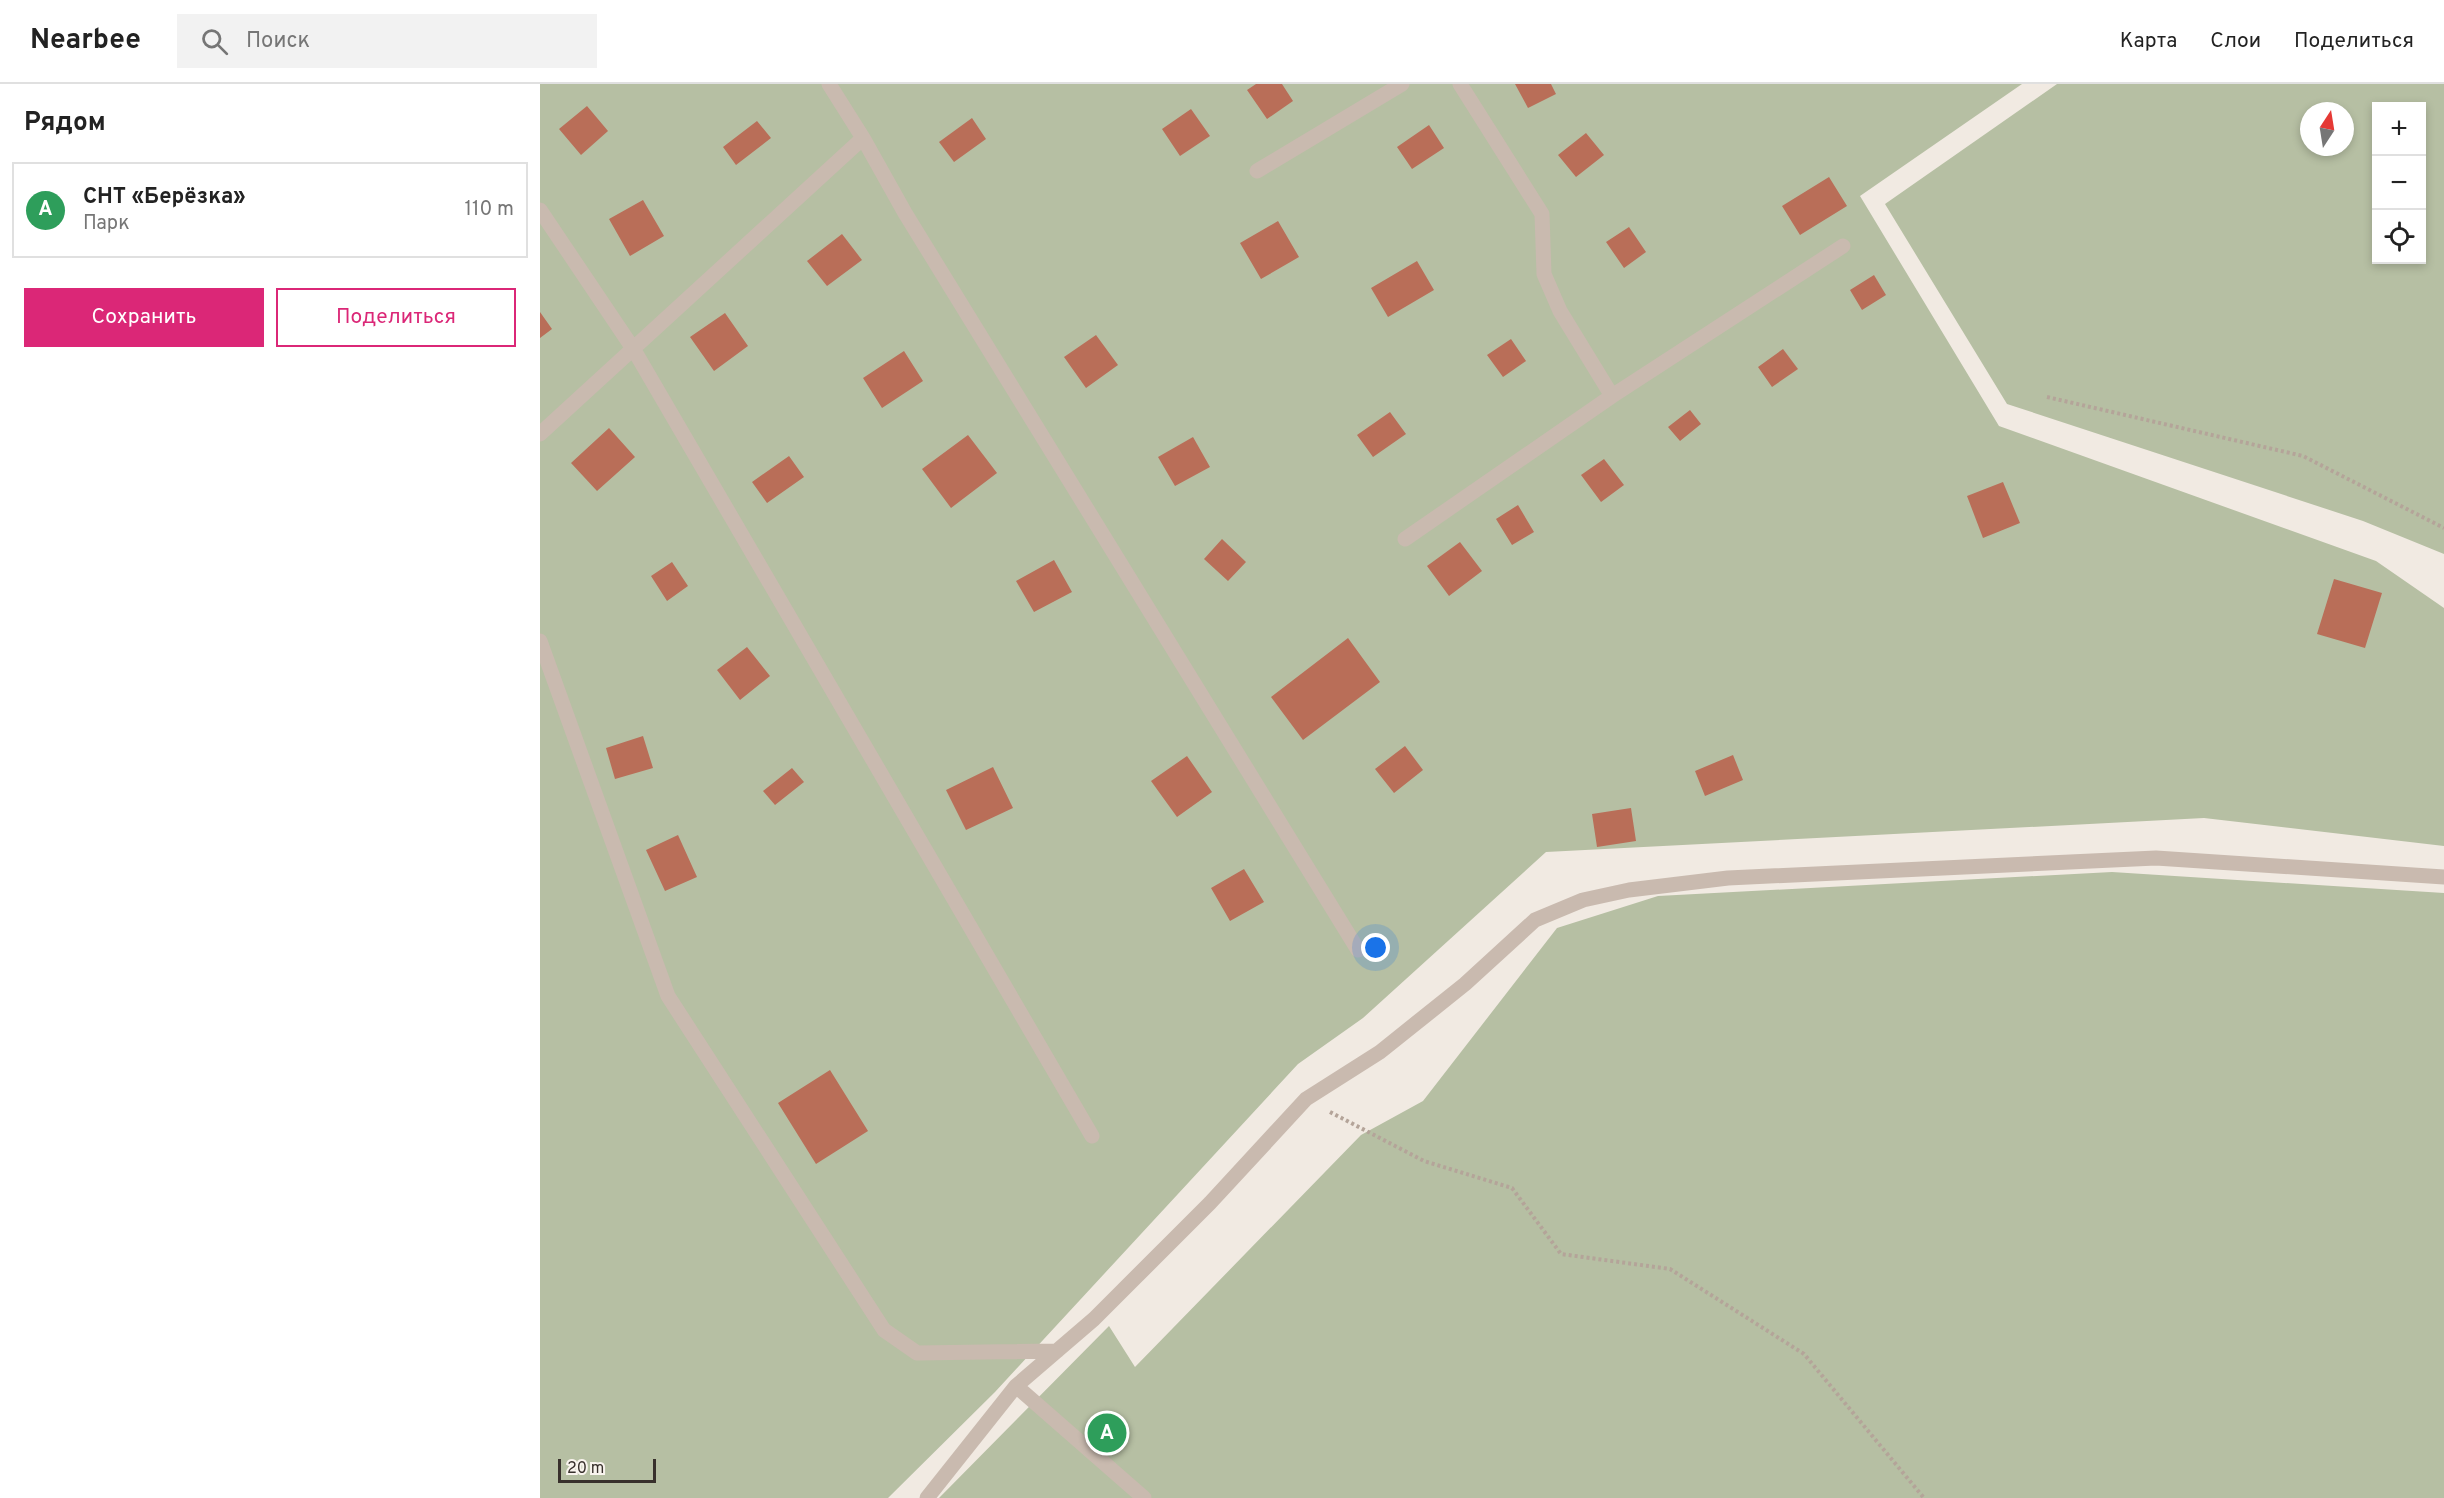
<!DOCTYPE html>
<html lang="ru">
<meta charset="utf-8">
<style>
body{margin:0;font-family:Overpass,sans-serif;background:#f2f2f2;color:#222}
.controls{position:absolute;right:18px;top:18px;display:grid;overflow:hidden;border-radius:0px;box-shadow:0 3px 9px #0003}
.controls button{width:54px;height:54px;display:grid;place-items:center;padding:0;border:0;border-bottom:2px solid #e0e0e0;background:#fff;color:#222;font:30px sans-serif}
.compass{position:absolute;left:1760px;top:18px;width:54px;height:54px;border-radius:50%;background:#fff;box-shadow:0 3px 9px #0003;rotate:12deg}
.scale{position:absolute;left:18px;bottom:15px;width:98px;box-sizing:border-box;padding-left:6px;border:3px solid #38302c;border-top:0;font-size:16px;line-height:21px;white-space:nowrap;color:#38302c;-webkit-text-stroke:4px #f9f4ee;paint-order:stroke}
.you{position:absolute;left:836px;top:864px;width:21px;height:21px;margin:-15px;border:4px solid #fff;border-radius:50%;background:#1a73e8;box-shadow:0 0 0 9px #1a73e833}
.badge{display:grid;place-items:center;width:39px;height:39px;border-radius:50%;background:#db2777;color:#fff;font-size:20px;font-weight:700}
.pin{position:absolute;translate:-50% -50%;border:3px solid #fff;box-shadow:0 2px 6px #0006}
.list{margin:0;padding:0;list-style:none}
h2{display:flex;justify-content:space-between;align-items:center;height:78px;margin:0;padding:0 24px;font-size:26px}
h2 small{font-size:20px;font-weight:400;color:#767676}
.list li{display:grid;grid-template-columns:39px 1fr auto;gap:18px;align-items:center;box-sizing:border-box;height:96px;margin:0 12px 12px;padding:0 12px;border:2px solid #e0e0e0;border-radius:0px}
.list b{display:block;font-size:22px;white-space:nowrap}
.list p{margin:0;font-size:20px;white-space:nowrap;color:#767676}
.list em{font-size:20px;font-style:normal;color:#767676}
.actions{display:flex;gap:12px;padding:18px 24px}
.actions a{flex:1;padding:14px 0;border:2px solid #db2777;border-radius:0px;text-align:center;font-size:21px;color:#db2777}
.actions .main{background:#db2777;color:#fff}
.icon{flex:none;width:33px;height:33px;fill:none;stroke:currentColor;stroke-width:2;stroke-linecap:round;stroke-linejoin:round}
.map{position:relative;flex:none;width:1904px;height:1414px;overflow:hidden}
header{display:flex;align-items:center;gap:36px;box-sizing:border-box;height:84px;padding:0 30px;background:#fff;border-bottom:2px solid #e0e0e0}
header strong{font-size:28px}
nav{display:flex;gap:33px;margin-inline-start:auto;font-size:21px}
.search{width:420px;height:54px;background:#f2f2f2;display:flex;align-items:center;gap:15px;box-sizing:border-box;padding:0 21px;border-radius:0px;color:#767676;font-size:22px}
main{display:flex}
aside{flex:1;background:#fff}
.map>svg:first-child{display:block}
.green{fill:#b6bfa3;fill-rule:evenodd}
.building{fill:#b96e58}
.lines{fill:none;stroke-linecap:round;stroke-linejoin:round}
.path{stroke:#b4a499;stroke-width:4;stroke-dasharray:3 3;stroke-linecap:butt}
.minor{stroke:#c9baaf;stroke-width:15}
</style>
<header>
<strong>Nearbee</strong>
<div class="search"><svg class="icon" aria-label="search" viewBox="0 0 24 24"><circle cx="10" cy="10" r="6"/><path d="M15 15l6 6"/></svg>Поиск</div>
<nav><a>Карта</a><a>Слои</a><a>Поделиться</a></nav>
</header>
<main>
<aside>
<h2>Рядом<small></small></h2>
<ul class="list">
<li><span class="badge" style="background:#2e9e5b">A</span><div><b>СНТ «Берёзка»</b><p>Парк</p></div><em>110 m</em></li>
</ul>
<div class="actions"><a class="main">Сохранить</a><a>Поделиться</a></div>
</aside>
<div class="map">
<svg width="1904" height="1414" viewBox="0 0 1904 1414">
<rect width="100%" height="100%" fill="#f1eae2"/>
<path class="green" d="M 0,0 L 1482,0 L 1320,112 L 1459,342 L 1836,477 L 1904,524 L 1904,762 L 1664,734 L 1006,768 L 823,934 L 758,980 L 455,1308 L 348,1414 L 0,1414 Z
M 1517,0 L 1904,0 L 1904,470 L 1823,437 L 1467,320 L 1345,120 ZM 1882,22 L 1882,176 L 1836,176 L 1836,22 ZM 1769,27 L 1805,27 L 1805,63 L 1769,63 Z
M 1572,788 L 1904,809 L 1904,1414 L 399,1414 L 569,1242 L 595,1283 L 821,1051 L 883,1017 L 1017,844 L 1118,812 Z"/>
<path class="building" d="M 716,0 L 742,0 L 753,17 L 727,35 L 707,6 Z
M 975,0 L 1011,0 L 1016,10 L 988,24 Z
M 47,22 L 68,47 L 41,71 L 19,45 Z
M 651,25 L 670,52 L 640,72 L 622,45 Z
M 432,34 L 446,55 L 414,78 L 399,58 Z
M 217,37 L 231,54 L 196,81 L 183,63 Z
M 889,41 L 904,64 L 872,85 L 857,63 Z
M 1046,49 L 1064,71 L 1036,93 L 1018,71 Z
M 1289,93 L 1307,122 L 1260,151 L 1242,122 Z
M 103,116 L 124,152 L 90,172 L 69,135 Z
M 738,137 L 759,173 L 721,195 L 700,159 Z
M 1089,143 L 1106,168 L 1084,184 L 1066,158 Z
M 302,150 L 322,176 L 287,202 L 267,177 Z
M 877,177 L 894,206 L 848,233 L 831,204 Z
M 1334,191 L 1346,211 L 1322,226 L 1310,206 Z
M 0,228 L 12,245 L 0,254 Z
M 185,229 L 208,262 L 174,287 L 150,253 Z
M 556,251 L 578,281 L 546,304 L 524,273 Z
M 971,255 L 986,277 L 963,293 L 947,271 Z
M 1243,265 L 1258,285 L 1232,303 L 1218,283 Z
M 364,267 L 383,297 L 342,324 L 323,294 Z
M 1150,326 L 1161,340 L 1140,357 L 1128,343 Z
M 850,328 L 866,350 L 833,373 L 817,351 Z
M 69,344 L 95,373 L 57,407 L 31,379 Z
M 428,351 L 457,389 L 411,424 L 382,385 Z
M 653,353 L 670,383 L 635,402 L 618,373 Z
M 249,372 L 264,393 L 227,419 L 212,398 Z
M 1064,375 L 1084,401 L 1061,418 L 1041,391 Z
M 1463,398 L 1480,439 L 1443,454 L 1427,412 Z
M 978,421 L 994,448 L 972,461 L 956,435 Z
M 682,455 L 706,478 L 688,497 L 664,475 Z
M 920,458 L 942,487 L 909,512 L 887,482 Z
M 514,476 L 532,508 L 494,528 L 476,497 Z
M 132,478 L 148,502 L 127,517 L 111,492 Z
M 1794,495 L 1842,509 L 1825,564 L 1777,550 Z
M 808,554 L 840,598 L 763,656 L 731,613 Z
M 207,563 L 230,592 L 200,616 L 177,586 Z
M 103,652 L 113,684 L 75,695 L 66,664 Z
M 865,662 L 883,686 L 854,709 L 835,685 Z
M 1193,671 L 1203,696 L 1165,712 L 1155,687 Z
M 647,672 L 672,708 L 637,733 L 611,697 Z
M 453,683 L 473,724 L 426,746 L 406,706 Z
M 252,684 L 264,698 L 235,721 L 223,707 Z
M 1091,724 L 1096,757 L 1057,763 L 1052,730 Z
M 138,751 L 157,793 L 125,807 L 106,766 Z
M 704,785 L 724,818 L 690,837 L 671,804 Z
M 290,986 L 328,1047 L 276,1080 L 238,1019 Z"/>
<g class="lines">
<path class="path" d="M 1507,313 L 1763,372 L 1904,444
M 790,1028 L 884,1077 L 972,1104 L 1021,1170 L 1130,1185 L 1264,1270 L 1384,1414"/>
<path class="minor" d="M 289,0 L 323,54 L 365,129 L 818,866
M 920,0 L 1002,130 L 1004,190 L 1020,227 L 1072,312 L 1303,162
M 717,87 L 862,0
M 0,126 L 94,266 L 552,1052
M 0,350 L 323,54
M 865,455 L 1072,312
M 0,557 L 128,912 L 344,1246 L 377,1269 L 517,1267
M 476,1302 L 604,1414
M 387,1414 L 476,1302 L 554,1235 L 670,1119 L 766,1015 L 840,968 L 925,900 L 995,836 L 1043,816 L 1089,806 L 1188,794 L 1616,774 L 1904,793"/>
</g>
</svg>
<div class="controls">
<button>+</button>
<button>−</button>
<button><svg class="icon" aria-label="locate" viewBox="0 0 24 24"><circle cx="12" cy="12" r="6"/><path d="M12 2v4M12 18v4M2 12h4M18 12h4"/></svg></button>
</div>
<svg class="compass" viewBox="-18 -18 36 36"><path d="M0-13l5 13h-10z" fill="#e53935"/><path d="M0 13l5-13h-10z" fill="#767676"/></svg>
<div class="scale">20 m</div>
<div class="you"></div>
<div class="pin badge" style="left:567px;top:1349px;background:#2e9e5b">A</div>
</div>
</main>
